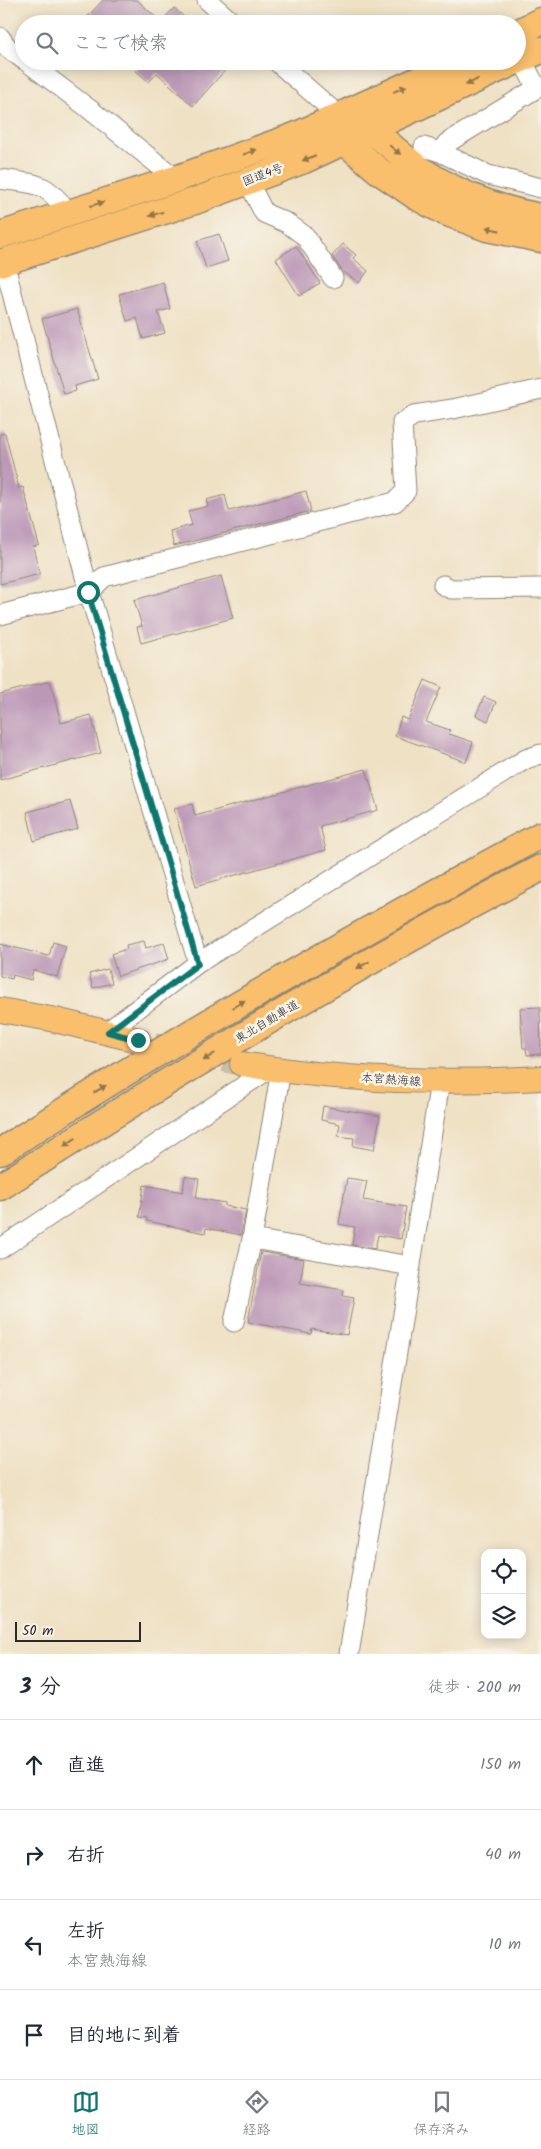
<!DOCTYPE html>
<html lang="ja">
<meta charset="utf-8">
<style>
body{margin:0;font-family:Kalam,"Klee One",sans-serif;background:#f6f6f7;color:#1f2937}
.controls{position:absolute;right:15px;bottom:15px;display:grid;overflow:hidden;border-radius:10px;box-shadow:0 2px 12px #0003}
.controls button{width:45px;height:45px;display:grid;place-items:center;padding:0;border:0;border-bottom:1px solid #e0e1e3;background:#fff;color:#1f2937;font:25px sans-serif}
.scale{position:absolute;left:15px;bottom:12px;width:126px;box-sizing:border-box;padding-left:5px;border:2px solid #2b2b2b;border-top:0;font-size:14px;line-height:18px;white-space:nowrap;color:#2b2b2b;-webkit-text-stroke:4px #f7f3e8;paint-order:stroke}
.stop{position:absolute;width:15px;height:15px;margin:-11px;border:4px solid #0f766e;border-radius:50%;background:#fff}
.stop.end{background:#0f766e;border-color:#fff;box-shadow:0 1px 5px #0008}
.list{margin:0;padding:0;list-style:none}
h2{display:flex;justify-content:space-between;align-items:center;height:65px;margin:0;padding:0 20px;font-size:21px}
h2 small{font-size:16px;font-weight:400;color:#747a83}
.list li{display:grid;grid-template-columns:32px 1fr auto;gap:15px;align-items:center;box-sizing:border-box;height:90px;padding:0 20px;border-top:1px solid #e0e1e3}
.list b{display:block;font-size:19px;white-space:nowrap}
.list p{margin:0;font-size:16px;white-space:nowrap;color:#747a83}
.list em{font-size:16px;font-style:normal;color:#747a83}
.icon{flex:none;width:28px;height:28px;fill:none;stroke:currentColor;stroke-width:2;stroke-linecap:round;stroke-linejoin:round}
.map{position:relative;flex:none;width:541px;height:1654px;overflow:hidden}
.search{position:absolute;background:#fff;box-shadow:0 2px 12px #0003;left:15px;right:15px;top:15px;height:55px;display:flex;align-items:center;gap:12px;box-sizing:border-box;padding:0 18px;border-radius:28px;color:#747a83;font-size:19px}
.sheet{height:425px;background:#fff}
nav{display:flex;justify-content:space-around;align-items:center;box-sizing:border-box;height:70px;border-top:1px solid #e0e1e3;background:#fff;font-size:14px;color:#747a83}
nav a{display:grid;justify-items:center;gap:2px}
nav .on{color:#0f766e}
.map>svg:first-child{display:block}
.building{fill:#bc98b7}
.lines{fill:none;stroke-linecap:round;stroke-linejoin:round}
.major-tunnel{stroke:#c8bda5;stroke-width:24;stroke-dasharray:24 12;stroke-linecap:butt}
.minor-casing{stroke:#8d8678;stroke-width:21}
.major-casing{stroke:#8d8678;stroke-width:26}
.highway-casing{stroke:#8d8678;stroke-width:29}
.minor{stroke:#fff;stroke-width:19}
.major{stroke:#f9bf6d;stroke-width:24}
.highway{stroke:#f9bf6d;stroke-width:26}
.oneway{fill:#92754c}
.route{stroke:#0f766e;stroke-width:6}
.labels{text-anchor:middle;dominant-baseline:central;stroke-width:5;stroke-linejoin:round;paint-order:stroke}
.street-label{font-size:12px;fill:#2b2b2b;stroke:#f7f3e8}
</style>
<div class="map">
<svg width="541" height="1654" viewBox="0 0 541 1654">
<rect width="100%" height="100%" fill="#f7f3e8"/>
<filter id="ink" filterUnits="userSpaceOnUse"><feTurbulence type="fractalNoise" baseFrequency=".02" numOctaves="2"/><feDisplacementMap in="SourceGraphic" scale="10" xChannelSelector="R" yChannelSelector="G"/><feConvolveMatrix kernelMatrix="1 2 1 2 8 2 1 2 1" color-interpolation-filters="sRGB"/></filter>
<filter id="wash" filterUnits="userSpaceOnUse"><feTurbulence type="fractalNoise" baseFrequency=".0096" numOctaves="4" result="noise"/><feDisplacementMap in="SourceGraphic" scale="20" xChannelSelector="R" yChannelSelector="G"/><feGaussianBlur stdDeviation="1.12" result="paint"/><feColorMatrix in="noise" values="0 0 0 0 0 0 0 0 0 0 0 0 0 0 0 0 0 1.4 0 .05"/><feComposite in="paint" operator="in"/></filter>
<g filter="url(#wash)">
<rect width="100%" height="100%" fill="#efe1c4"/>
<g id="blocks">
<path class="building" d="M 103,0 L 137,0 L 161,22 L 174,8 L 192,24 L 81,24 Z
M 143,61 L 221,61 L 228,67 L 193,106 L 157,73 L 149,82 L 135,70 Z
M 219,234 L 228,261 L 206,268 L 197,241 Z
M 343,244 L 356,255 L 353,258 L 368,271 L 359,283 L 342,271 L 332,256 Z
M 296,246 L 320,283 L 299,296 L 276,259 Z
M 163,282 L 170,309 L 158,312 L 165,333 L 143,339 L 137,318 L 127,321 L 119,294 Z
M 77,309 L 98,379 L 75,386 L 76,391 L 64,394 L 42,319 Z
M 5,433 L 19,488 L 23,487 L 39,545 L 33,547 L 40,574 L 0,584 L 0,434 Z
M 306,491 L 311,511 L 174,546 L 170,531 L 192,525 L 188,511 L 208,506 L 206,500 L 225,495 L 229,511 Z
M 221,576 L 233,618 L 141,643 L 137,627 L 142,626 L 134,600 Z
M 425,680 L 441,687 L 426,722 L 450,730 L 449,734 L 473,742 L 466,762 L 395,736 L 401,717 L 408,720 Z
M 50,681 L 61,723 L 91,715 L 101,753 L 0,780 L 0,694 Z
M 484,697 L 496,702 L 488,721 L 476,715 Z
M 366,769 L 378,810 L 320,826 L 326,850 L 196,886 L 174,809 L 192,804 L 195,816 Z
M 70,801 L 78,829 L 34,841 L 27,812 Z
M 144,941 L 146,948 L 164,943 L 169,959 L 118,976 L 111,954 L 127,949 L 126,945 Z
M 53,942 L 66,946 L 57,977 L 33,970 L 31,980 L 13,975 L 12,979 L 0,976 L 0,944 L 49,956 Z
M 108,969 L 112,983 L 93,988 L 89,974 Z
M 540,1007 L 541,1054 L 527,1055 L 526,1048 L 523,1048 L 520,1008 Z
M 323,1106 L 380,1116 L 374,1150 L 353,1146 L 354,1138 L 338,1136 L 340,1124 L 321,1120 Z
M 185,1176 L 199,1179 L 196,1198 L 225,1203 L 225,1206 L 246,1210 L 241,1235 L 206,1228 L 205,1233 L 147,1221 L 147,1218 L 139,1217 L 144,1185 L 183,1192 Z
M 347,1178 L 367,1181 L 363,1200 L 406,1207 L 401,1239 L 378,1235 L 375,1249 L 352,1245 L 355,1227 L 339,1224 Z
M 261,1252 L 304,1259 L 300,1283 L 344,1290 L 343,1296 L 354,1298 L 347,1335 L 312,1329 L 311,1334 L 248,1322 Z"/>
</g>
</g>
<g filter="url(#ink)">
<use href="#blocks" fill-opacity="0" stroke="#8d8678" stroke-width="1"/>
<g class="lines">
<path class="major-tunnel" d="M 154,1044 L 242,1064"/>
<defs>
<path id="minor" d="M 207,0 L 234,24
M 0,37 L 8,48 L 24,60
M 26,61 L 88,108 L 176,179
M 276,61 L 339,116
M 424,147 L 440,152 L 488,175 L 541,188
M 440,152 L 447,143 L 537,88 L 521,59
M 0,179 C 39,185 43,180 69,213
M 248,181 L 264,213 L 287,223 L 305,236 L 333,278
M 4,262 L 89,592 L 198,963
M 443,585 L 451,589 L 541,588
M 0,615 L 89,592 L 104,577 L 395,502 L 406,491 L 402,423 L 414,415 L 453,409 L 541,389
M 108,1031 L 198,963 L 526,759 L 541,754
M 252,1239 L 411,1266
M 0,1249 L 269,1069
M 234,1322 L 252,1239 L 281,1070
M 349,1654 L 440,1082"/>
<path id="major" d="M 0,1010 L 51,1019 L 138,1040
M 242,1064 C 341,1081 441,1084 541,1078"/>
<path id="highway" d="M 517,33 L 541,21
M 517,61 L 541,50
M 356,123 C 378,132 395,151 414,165 C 452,192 496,209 541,217
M 342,127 L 345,142 L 379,171 L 417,197 L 445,212 L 487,228 L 541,239
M 0,235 L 176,179 L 295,136 L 460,61
M 0,263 L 195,201 L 304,160 L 516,61
M 0,1152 C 175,1038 357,934 541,835
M 0,1187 C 176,1074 355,965 541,868"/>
</defs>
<use href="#minor" class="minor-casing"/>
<use href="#major" class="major-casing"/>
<use href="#highway" class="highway-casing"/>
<use href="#minor" class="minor"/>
<use href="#major" class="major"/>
<use href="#highway" class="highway"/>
</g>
<defs><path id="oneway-solid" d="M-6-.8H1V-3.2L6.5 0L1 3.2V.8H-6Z" transform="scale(1.25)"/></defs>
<g class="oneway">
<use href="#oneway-solid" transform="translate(472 82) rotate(154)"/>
<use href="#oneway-solid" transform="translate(400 89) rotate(-24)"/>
<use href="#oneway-solid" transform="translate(395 150) rotate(39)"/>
<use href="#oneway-solid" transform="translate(250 152) rotate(-20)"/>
<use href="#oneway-solid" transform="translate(309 158) rotate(158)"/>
<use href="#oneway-solid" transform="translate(97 204) rotate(-17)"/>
<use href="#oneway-solid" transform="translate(156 214) rotate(162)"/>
<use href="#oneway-solid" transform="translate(493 229) rotate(-167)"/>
<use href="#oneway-solid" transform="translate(363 965) rotate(151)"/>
<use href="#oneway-solid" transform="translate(239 1004) rotate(-31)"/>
<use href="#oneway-solid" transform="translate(209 1057) rotate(148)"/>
<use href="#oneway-solid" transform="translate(100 1089) rotate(-31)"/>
<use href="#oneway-solid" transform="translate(70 1142) rotate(147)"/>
</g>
</g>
<g class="lines" filter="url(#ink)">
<path class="route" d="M 88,592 L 198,964 L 108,1032 L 138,1040"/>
</g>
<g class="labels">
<g class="street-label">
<text transform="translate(263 175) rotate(-21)">国道4号</text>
<text transform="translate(267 1022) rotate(-31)">東北自動車道</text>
<text transform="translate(391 1080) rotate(4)">本宮熱海線</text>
</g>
</g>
</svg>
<div class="controls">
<button><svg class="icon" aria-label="locate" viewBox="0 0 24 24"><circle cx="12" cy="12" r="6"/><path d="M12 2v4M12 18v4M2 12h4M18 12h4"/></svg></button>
<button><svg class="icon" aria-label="layers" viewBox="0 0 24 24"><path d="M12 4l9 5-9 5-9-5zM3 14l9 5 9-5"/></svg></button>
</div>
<div class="scale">50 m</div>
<div class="stop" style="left:88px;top:592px"></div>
<div class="stop end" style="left:138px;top:1040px"></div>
<div class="search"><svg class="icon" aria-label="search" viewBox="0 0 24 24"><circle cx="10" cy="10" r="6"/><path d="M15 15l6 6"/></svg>ここで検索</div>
</div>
<section class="sheet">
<h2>3 分<small>徒歩 · 200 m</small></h2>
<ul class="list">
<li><svg class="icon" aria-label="ahead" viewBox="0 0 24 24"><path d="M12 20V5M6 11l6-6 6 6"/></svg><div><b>直進</b></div><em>150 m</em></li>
<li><svg class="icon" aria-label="right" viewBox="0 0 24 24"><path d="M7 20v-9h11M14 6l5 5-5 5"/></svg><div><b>右折</b></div><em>40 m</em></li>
<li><svg class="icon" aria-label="left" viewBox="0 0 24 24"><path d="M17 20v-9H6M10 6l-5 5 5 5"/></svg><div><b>左折</b><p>本宮熱海線</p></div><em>10 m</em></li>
<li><svg class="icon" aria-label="arrive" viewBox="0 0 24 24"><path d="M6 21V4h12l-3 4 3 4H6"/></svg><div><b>目的地に到着</b></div></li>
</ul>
</section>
<nav>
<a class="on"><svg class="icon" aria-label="map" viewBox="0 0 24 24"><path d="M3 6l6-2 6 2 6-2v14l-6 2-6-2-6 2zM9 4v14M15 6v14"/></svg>地図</a>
<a><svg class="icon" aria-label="directions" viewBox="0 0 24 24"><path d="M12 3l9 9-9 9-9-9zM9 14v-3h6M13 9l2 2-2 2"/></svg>経路</a>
<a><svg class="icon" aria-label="saved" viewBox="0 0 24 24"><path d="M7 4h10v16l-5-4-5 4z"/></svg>保存済み</a>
</nav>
